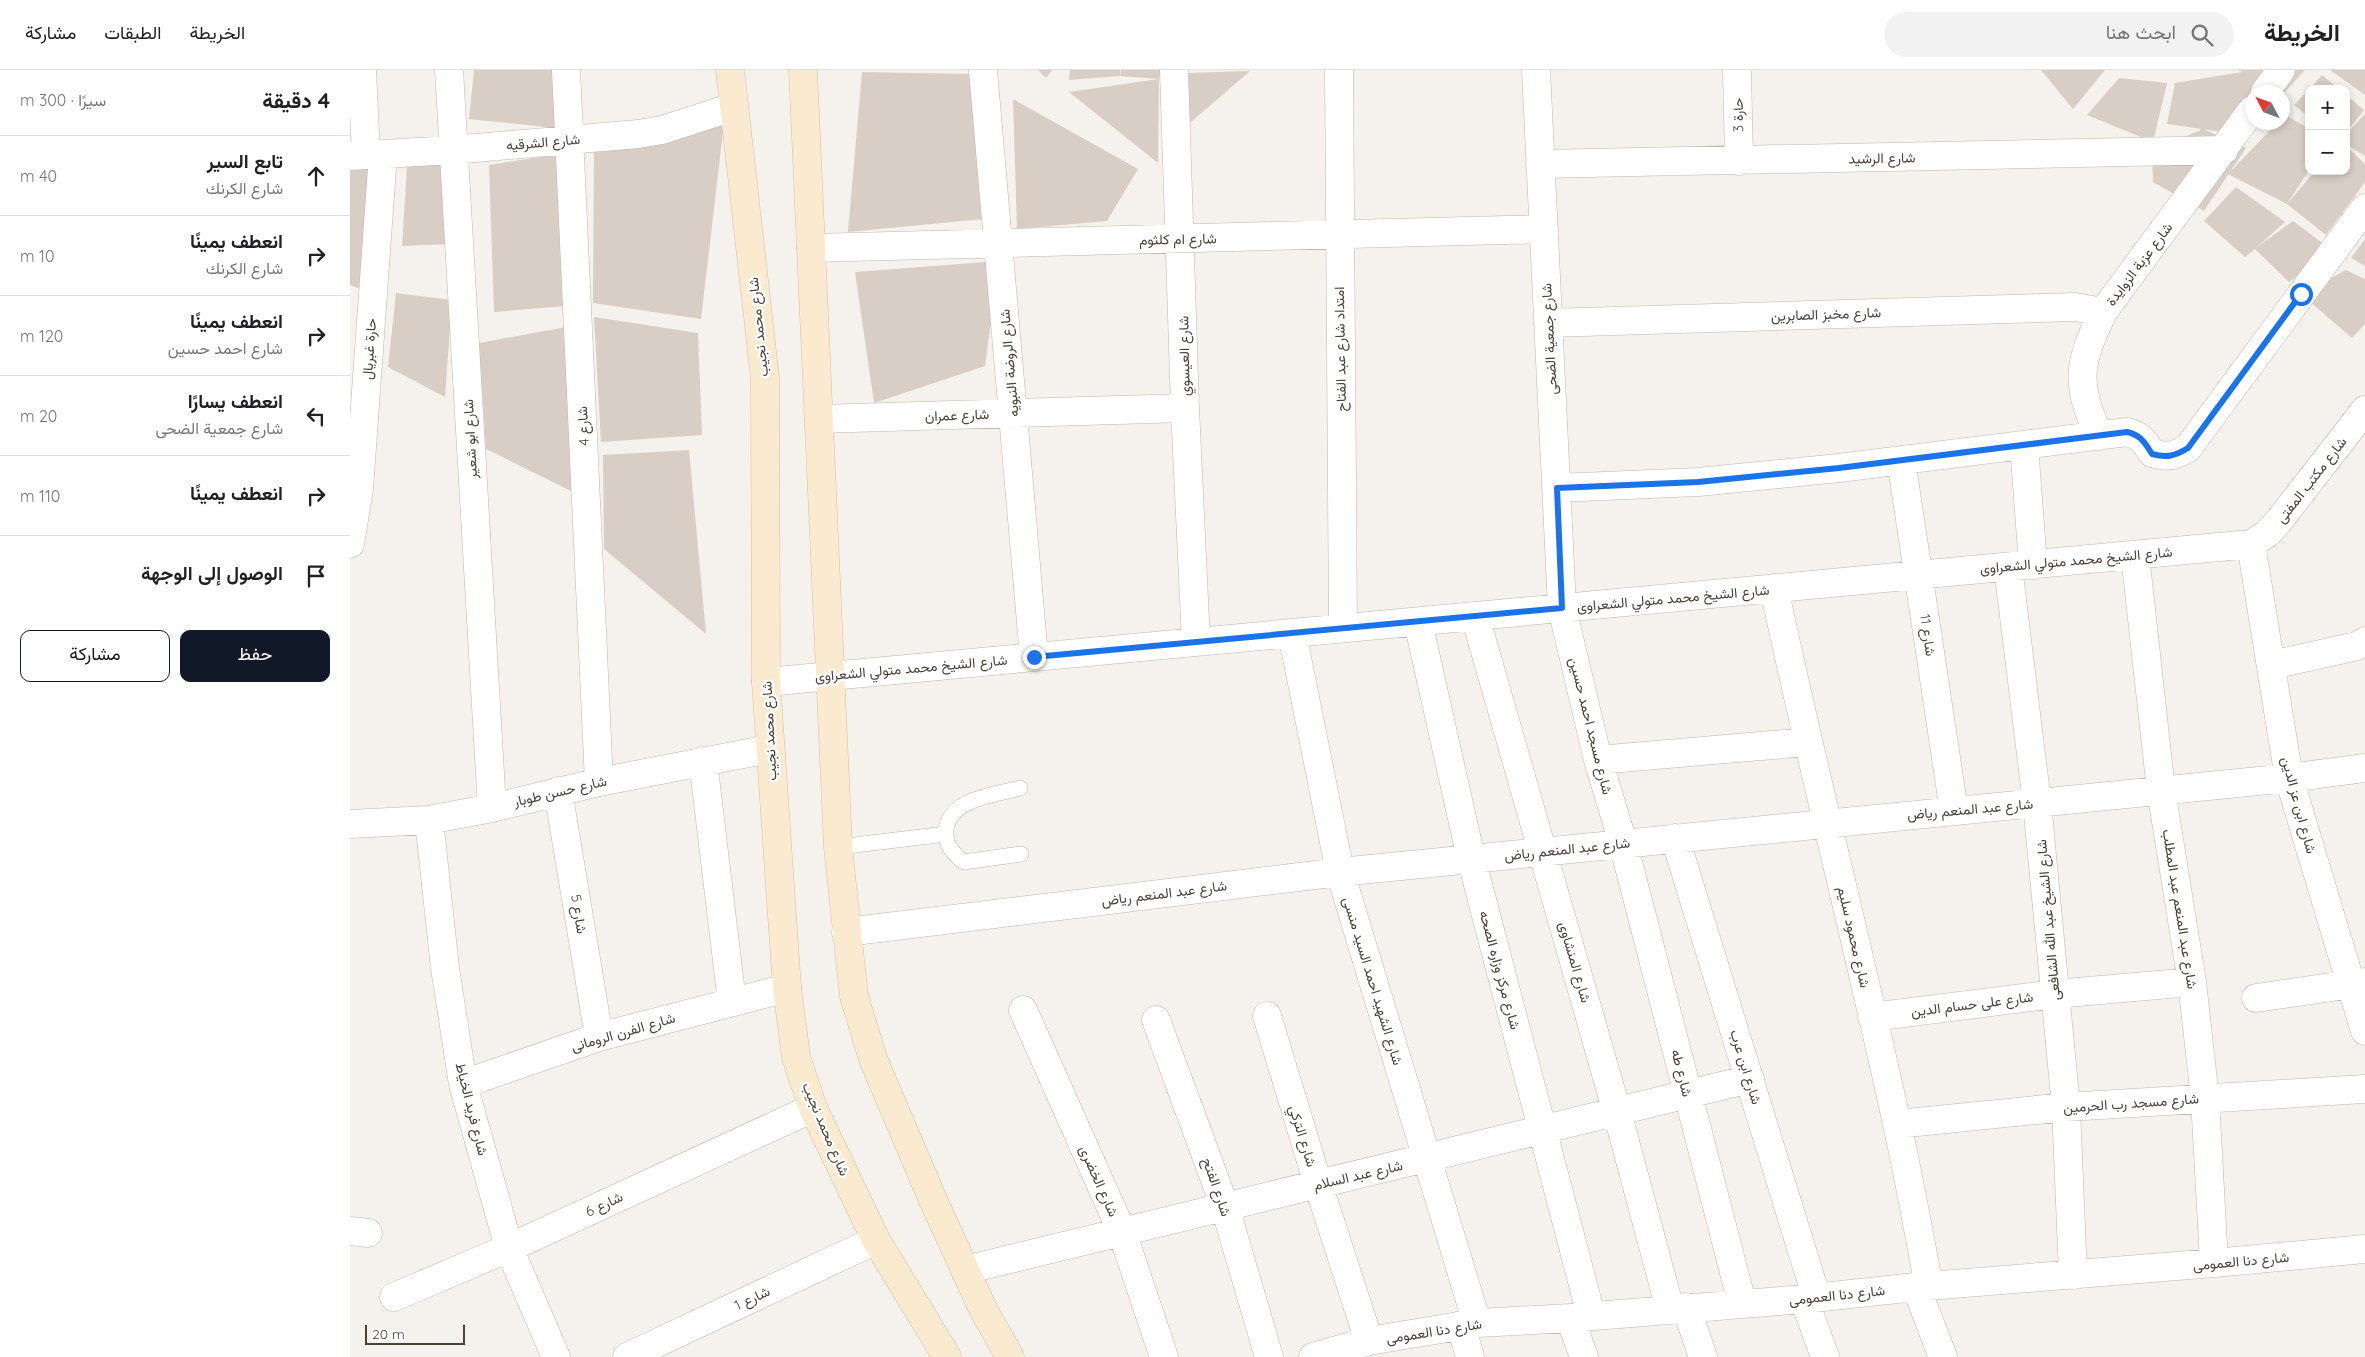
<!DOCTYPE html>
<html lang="ar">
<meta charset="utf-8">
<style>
body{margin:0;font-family:Quicksand,Vazirmatn,sans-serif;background:#f2f2f2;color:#202124;direction:rtl}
.controls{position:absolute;right:15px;top:15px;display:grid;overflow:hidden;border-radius:10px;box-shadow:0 2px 8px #0003}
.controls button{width:45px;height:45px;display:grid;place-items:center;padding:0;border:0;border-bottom:1px solid #e0e0e0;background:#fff;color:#202124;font:25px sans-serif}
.compass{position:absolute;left:1895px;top:15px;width:45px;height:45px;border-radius:50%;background:#fff;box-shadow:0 2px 8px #0003;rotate:311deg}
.scale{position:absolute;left:15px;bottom:12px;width:100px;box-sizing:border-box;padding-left:5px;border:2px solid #49413a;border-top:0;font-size:14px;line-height:18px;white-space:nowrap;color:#49413a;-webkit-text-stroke:4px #fff;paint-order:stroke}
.stop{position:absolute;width:15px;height:15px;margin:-11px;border:4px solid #1a73e8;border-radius:50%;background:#fff}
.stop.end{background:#1a73e8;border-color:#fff;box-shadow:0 1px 5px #0008}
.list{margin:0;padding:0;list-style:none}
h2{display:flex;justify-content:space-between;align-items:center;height:65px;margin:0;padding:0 20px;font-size:21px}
h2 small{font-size:16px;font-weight:400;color:#757577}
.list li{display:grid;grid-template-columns:32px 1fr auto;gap:15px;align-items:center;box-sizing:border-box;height:80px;padding:0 20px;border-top:1px solid #e0e0e0}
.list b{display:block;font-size:19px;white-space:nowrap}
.list p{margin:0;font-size:16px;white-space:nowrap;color:#757577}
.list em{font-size:16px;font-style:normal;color:#757577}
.actions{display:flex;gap:10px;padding:15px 20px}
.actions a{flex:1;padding:11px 0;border:1px solid #111827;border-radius:10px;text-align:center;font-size:18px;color:#111827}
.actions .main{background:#111827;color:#fff}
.icon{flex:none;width:28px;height:28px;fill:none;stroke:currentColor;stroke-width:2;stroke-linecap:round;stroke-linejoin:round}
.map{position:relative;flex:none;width:2015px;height:1287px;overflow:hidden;direction:ltr}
header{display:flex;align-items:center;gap:30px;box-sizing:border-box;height:70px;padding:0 25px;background:#fff;border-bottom:1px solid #e0e0e0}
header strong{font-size:24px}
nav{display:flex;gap:28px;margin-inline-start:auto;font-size:18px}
.search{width:350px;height:45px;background:#f2f2f2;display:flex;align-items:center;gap:12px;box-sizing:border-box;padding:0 18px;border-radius:28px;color:#757577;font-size:19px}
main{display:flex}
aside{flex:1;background:#fff}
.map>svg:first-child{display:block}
.building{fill:#d8cec5}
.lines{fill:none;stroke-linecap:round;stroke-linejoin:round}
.lane-casing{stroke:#c0b7af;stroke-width:16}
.street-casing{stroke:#c0b7af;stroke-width:29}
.secondary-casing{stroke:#d3c0a1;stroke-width:29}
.lane{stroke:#fff;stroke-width:15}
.street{stroke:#fff;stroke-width:28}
.secondary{stroke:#faebd0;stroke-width:28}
.route{stroke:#1a73e8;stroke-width:6}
.labels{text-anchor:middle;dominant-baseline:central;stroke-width:4.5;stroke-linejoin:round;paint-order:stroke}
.street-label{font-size:14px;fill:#49413a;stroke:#fff}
</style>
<header>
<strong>الخريطة</strong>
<div class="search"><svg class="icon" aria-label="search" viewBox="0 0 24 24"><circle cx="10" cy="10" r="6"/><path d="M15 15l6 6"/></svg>ابحث هنا</div>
<nav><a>الخريطة</a><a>الطبقات</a><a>مشاركة</a></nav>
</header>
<main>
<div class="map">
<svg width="2015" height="1287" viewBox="0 0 2015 1287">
<rect width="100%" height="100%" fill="#f5f1ec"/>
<path class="building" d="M 124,0 L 207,0 L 205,58 L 119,49 Z
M 688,0 L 702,0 L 696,8 Z
M 720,0 L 770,0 L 770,6 L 719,10 Z
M 771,0 L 811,0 L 809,9 L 770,6 Z
M 1691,0 L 1755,0 L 1723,39 Z
M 1888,0 L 1955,0 L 1932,25 L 1932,22 L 1920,22 L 1908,14 L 1872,62 L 1817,54 L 1825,13 L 1892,2 Z
M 1980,0 L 2015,0 L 2015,25 Z
M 900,1 L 827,64 L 839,3 Z
M 512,2 L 619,4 L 633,149 L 498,162 Z
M 1972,5 L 1989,19 L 1959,19 Z
M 1769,8 L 1817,13 L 1803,72 L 1737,45 Z
M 809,9 L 808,93 L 719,22 Z
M 1959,19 L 1959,47 L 1944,35 Z
M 1996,25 L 2014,40 L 1996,63 Z
M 663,29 L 788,99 L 757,151 L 667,159 Z
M 2015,44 L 2015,86 L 1996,74 L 1996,64 Z
M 1936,45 L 1959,59 L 1959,100 L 1937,134 L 1878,104 L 1928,52 L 1932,52 Z
M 374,53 L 351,249 L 243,233 L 244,81 Z
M 1853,59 L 1896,78 L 1854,141 L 1803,112 L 1802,81 Z
M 1996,76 L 2015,94 L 2015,112 L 1976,165 L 1937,134 L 1965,101 L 1996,101 Z
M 210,84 L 216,236 L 144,242 L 139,95 Z
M 103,88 L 100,174 L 52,176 L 57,96 Z
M 23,95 L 13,220 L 0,215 L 0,98 Z
M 1886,117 L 1935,152 L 1907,177 L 1943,151 L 1983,181 L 1939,212 L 1905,179 L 1895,187 L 1854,151 Z
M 2015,169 L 2015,196 L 2001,188 Z
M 649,191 L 635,296 L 524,333 L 505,202 Z
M 1996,200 L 2015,209 L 2015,254 L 2002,268 L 1951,224 Z
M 46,223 L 102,230 L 95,327 L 38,297 Z
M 244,247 L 348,263 L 352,365 L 251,372 Z
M 216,257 L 225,423 L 136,379 L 129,273 Z
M 339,380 L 356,564 L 254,479 L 253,385 Z"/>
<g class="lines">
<defs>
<path id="lane" d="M 670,718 C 645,725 601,728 596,759 C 594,774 603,784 614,792 L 671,784
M 488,777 L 596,764"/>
<path id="street" d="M 12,0 L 16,85
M 99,0 L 142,738
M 216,0 L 249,712
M 633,0 L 684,587
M 824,0 L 835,338 L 846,572
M 989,0 L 993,558
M 1186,0 L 1212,538 L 1248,690 L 1273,773 L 1392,1233
M 1387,0 L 1389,91
M 1915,22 L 1931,0
M 0,86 L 102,80 L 288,64 L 312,60 L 383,37
M 1190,94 L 1874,80
M 461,178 L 1194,159
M 1198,253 L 1725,237 L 1753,242
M 469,349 L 835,338
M 1749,366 C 1725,312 1728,295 1753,242 L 1902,40
M 1674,375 L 1683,495
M 1551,390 L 1604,741
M 1207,418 L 1348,412 L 1489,398 L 1777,362 C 1791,365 1795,373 1802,383 C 1817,388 1825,386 1838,378 L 2015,138
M 0,474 L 9,419 L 33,84
M 1901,474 L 1939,708 L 2015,961
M 1785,485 L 1811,720 L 1842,912 L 1855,1028 L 1864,1193
M 1658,497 L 1687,733 L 1716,1037 L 1723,1205
M 1424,518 C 1462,697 1508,875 1547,1054 C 1559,1108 1569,1163 1579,1217
M 1125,546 L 1267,1042 L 1320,1239
M 1068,552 L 1121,788 L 1241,1245
M 942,563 L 990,802 L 1127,1253
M 1922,595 L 2007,576 L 2015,571
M 416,612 L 1901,474 L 1917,464 L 1928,452 L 2015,340
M 1248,690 L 1457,672
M 353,691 L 382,932
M 208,721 L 249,967
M 79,750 L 95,898 L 113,1014 L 159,1178 L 206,1287
M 0,754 L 79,750 L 142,738 L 249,712 L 419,679
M 1325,768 L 1466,1226
M 496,862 L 990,802 L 1939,708 L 2015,698
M 1906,928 L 2015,912
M 673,940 L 772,1162 L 814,1287
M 917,946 L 968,1114 L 1019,1271
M 1522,947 L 1705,924 L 1842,912
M 806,950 L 875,1137 L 919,1287
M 113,1014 L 249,967 L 437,918
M 1547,1054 L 1716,1037 L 2015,1019
M 0,1161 L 18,1163
M 615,1200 L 1400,1009
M 1566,1217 L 1593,1287
M 44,1227 L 159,1178 L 463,1038
M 1454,1229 L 1475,1287
M 1336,1237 L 1353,1287
M 1220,1248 L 1234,1287
M 1111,1255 L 1120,1287
M 277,1287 L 526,1170
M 963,1287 L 1019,1271 L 1127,1253 L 1220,1248 L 1454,1229 L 1566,1217 L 1864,1193 L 2015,1179"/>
<path id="secondary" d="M 380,0 L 415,308 L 416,612 L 437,918 L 446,987 L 463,1038 L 526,1170 L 597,1287
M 453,0 L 488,777 L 504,926 L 523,989 L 583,1130 L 633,1239 L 660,1287"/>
</defs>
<use href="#lane" class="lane-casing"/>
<use href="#street" class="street-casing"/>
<use href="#secondary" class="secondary-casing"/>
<use href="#lane" class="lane"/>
<use href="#street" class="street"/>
<use href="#secondary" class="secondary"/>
</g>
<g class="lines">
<path class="route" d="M 684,587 L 1212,538 L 1207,418 L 1348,412 L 1489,398 L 1777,362 C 1791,365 1795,373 1802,384 C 1817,388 1825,386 1838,378 L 1951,224"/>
</g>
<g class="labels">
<g class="street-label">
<text transform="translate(1388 45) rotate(-91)">حارة 3</text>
<text transform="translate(193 72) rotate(-5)">شارع الشرقيه</text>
<text transform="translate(1532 88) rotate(-1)">شارع الرشيد</text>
<text transform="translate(828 169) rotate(-1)">شارع ام كلثوم</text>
<text transform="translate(1789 194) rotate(-53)">شارع عزبة الزوايدة</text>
<text transform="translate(1476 244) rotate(-2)">شارع مخبز الصابرين</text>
<text transform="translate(408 257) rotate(-96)">شارع محمد نجيب</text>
<text transform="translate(1199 269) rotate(-93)">شارع جمعية الضحى</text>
<text transform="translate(19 279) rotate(-86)">حارة غبريال</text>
<text transform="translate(990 279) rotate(-91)">امتداد شارع عبد الفتاح</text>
<text transform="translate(834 286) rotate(-91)">شارع العيسوي</text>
<text transform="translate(659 293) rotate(-95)">شارع الروضة النبويه</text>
<text transform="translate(607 345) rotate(-2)">شارع عمران</text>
<text transform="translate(233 356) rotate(-93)">شارع 4</text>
<text transform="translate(120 369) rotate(-93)">شارع ابو شعير</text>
<text transform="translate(1961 410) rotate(-52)">شارع مكتب المفتى</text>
<text transform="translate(1726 490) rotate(-5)">شارع الشيخ محمد متولي الشعراوى</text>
<text transform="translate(1323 528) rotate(-5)">شارع الشيخ محمد متولي الشعراوى</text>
<text transform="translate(1578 565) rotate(82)">شارع 11</text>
<text transform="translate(561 598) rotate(-5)">شارع الشيخ محمد متولي الشعراوى</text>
<text transform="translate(1241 656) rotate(76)">شارع مسجد احمد حسين</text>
<text transform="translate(419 661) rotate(-93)">شارع محمد نجيب</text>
<text transform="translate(210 721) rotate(-13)">شارع حسن طوبار</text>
<text transform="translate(1949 735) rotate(75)">شارع ابن عز الدين</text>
<text transform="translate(1620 739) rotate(-5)">شارع عبد المنعم رياض</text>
<text transform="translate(1217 779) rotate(-6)">شارع عبد المنعم رياض</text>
<text transform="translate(814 823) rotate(-7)">شارع عبد المنعم رياض</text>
<text transform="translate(1830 839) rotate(81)">شارع عبد المنعم عبد المطلب</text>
<text transform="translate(229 844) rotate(81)">شارع 5</text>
<text transform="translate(1698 850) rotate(-95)">شارع الشيخ عبد الله الشافعى</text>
<text transform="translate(1504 867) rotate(77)">شارع محمود سليم</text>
<text transform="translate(1225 892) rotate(74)">شارع المنشاوى</text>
<text transform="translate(1150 900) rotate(75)">شارع مركز وزاره الصحه</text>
<text transform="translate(1023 911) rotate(73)">شارع الشهيد احمد السيد منسى</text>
<text transform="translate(1622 934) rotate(-7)">شارع على حسام الدين</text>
<text transform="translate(273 962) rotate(-16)">شارع الفرن الرومانى</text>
<text transform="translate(1396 997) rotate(73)">شارع ابن عرب</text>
<text transform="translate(1332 1003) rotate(76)">شارع طه</text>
<text transform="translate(1781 1033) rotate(-4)">شارع مسجد رب الحرمين</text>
<text transform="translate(122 1039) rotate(76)">شارع فريد الخياط</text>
<text transform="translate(476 1059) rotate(67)">شارع محمد نجيب</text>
<text transform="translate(953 1066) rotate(73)">شارع التركي</text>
<text transform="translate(1008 1105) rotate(-13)">شارع عبد السلام</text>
<text transform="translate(749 1111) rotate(66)">شارع الخضرى</text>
<text transform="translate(867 1117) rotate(71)">شارع الفتح</text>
<text transform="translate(254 1134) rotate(-25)">شارع 6</text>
<text transform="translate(1891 1191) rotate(-5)">شارع دنا العمومى</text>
<text transform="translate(1487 1225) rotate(-6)">شارع دنا العمومى</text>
<text transform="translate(402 1228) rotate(-25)">شارع 1</text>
<text transform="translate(1084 1261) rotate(-9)">شارع دنا العمومى</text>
</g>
</g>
</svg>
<div class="controls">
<button>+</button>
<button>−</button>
</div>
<svg class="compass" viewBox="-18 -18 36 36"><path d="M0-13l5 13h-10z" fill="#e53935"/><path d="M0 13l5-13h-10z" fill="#757577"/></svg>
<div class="scale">20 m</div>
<div class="stop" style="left:1951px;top:224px"></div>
<div class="stop end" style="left:684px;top:587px"></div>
</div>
<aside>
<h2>4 دقيقة<small>سيرًا · 300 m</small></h2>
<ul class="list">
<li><svg class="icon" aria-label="ahead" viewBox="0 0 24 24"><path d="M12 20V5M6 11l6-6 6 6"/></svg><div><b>تابع السير</b><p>شارع الكرنك</p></div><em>40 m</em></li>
<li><svg class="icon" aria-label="right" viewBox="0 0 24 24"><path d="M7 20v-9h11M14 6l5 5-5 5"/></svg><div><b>انعطف يمينًا</b><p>شارع الكرنك</p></div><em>10 m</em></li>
<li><svg class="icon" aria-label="right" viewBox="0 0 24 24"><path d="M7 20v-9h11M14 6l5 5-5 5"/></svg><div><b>انعطف يمينًا</b><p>شارع احمد حسين</p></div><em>120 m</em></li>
<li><svg class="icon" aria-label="left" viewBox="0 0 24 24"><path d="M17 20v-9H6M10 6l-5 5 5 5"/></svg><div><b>انعطف يسارًا</b><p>شارع جمعية الضحى</p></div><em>20 m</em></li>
<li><svg class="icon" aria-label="right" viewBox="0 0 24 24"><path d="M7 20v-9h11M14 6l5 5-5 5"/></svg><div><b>انعطف يمينًا</b></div><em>110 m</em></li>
<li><svg class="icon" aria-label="arrive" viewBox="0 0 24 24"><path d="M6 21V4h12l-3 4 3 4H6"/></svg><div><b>الوصول إلى الوجهة</b></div></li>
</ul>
<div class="actions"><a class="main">حفظ</a><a>مشاركة</a></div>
</aside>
</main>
